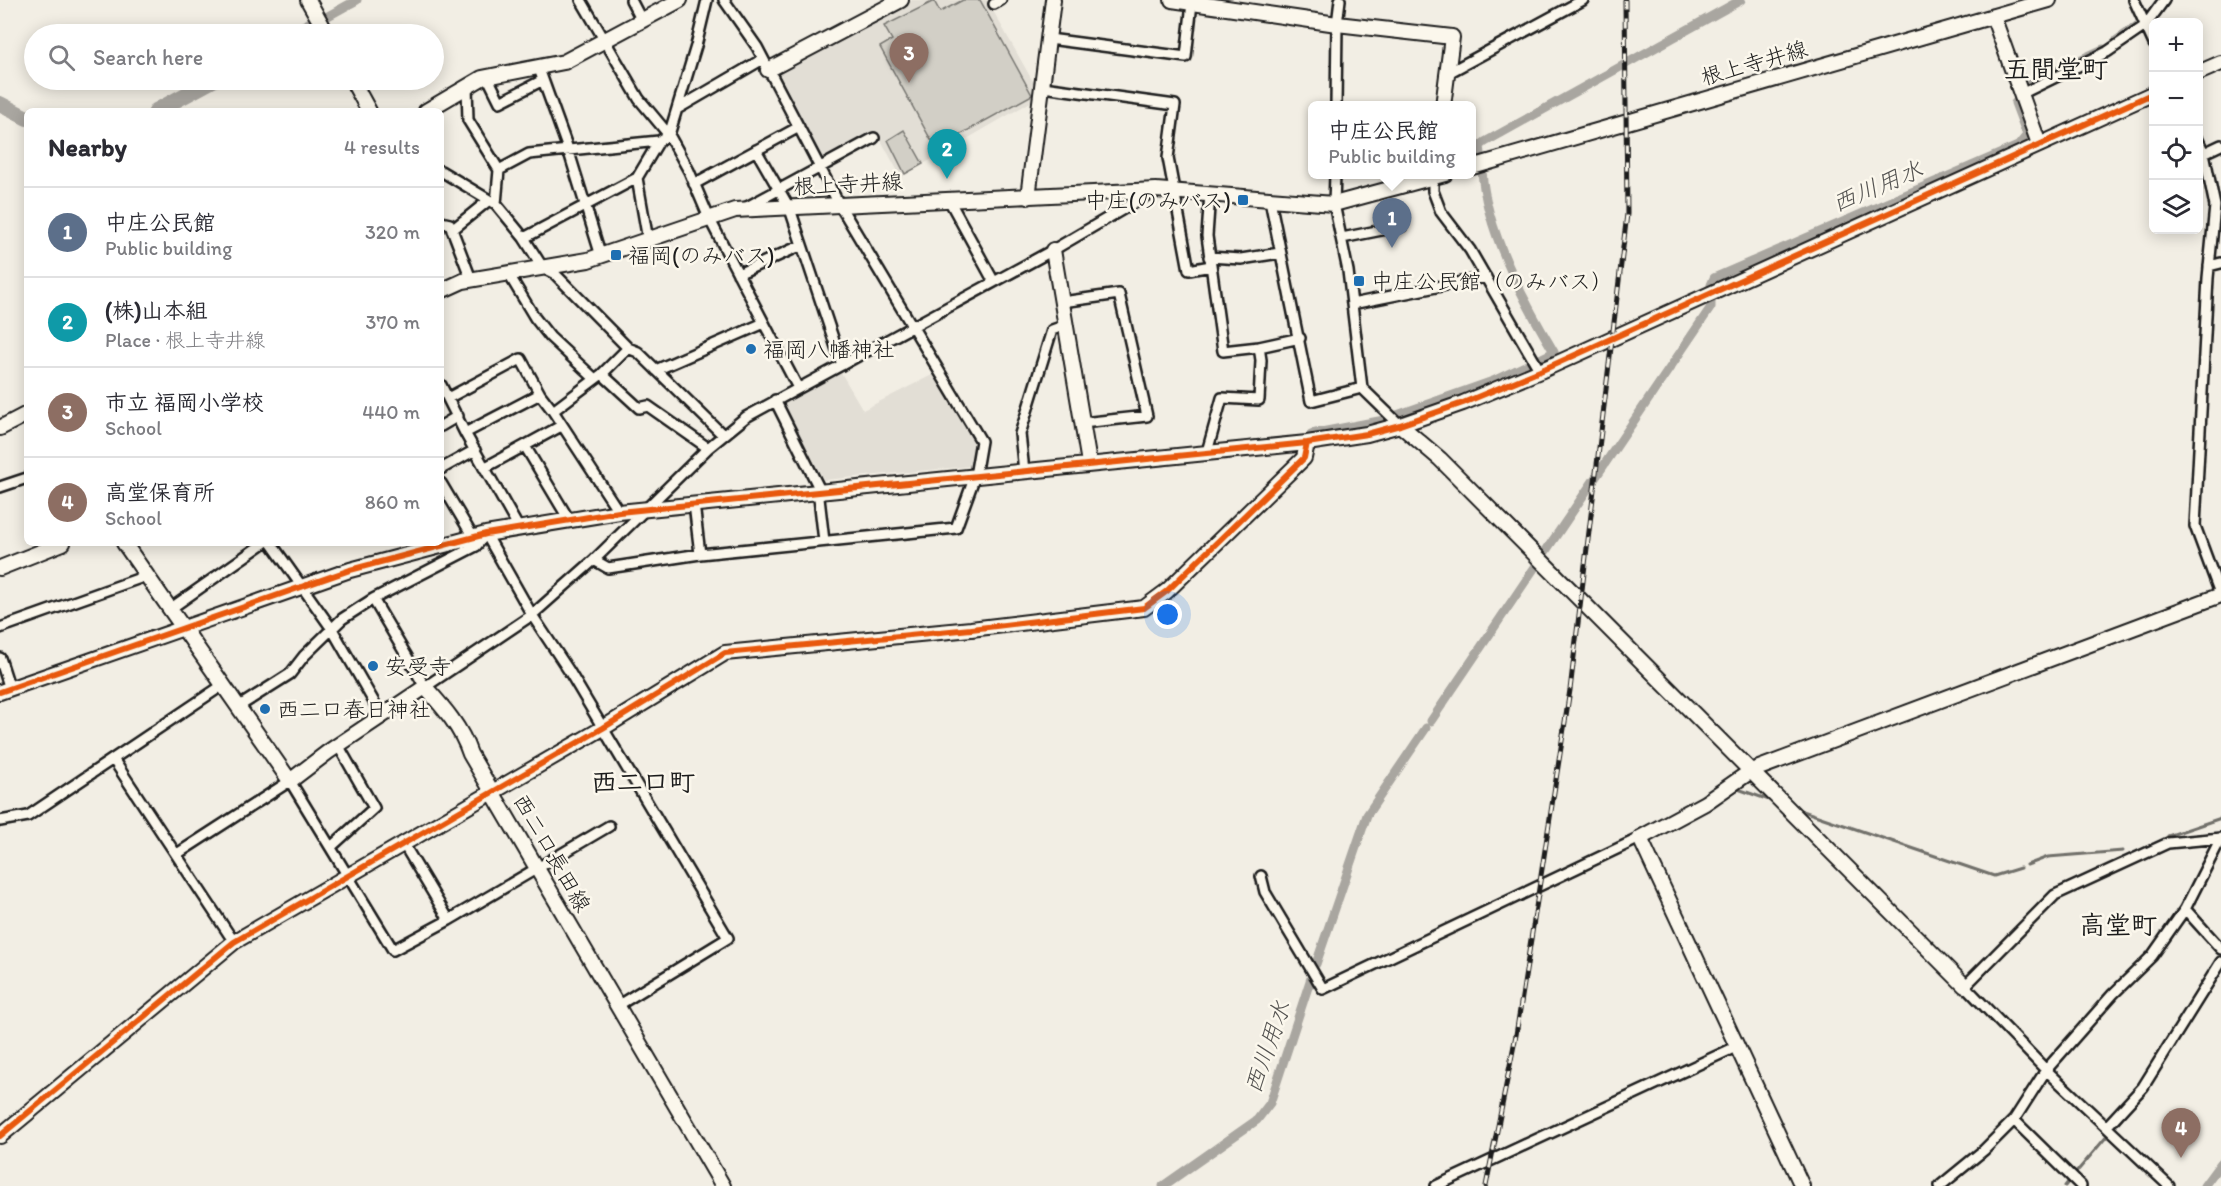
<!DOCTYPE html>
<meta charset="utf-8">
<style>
body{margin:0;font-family:Itim,"Klee One",sans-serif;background:#f2f2f3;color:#2b2b33}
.controls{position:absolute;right:18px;top:18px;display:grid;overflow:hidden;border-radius:9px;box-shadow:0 3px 15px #0003}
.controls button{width:54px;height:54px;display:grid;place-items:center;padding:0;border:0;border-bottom:2px solid #e1e1e2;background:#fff;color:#2b2b33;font:30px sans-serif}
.you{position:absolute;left:1168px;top:615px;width:21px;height:21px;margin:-15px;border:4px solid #fff;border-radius:50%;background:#1a73e8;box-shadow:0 0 0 9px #1a73e833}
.badge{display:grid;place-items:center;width:39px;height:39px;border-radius:50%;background:#db2777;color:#fff;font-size:20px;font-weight:700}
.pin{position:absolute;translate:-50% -50px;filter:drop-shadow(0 2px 3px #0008)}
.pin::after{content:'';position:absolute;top:32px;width:21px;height:18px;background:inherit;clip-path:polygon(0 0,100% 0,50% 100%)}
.popup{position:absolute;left:1308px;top:101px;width:168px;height:78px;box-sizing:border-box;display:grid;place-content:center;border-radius:9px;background:#fff;filter:drop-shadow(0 2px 4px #0005);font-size:20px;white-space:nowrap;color:#7c7c81}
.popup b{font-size:22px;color:#2b2b33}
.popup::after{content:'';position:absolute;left:50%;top:100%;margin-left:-12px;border:12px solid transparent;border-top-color:#fff}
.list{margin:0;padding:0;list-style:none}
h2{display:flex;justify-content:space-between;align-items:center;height:78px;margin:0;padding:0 24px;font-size:26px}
h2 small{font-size:20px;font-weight:400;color:#7c7c81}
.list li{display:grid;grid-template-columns:39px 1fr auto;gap:18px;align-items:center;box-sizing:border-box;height:90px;padding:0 24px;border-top:2px solid #e1e1e2}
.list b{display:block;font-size:22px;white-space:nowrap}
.list p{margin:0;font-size:20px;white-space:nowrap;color:#7c7c81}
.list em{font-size:20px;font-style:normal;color:#7c7c81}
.icon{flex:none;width:33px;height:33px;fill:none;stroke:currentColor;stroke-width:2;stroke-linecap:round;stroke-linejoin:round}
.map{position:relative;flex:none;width:2221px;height:1186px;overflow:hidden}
.search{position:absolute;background:#fff;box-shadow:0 3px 15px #0003;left:24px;top:24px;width:420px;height:66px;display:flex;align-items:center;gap:15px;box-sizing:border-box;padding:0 21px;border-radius:33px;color:#7c7c81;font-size:22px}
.panel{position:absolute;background:#fff;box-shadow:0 3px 15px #0003;left:24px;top:108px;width:420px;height:438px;border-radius:9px}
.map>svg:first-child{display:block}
.built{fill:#e2ded5}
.green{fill:#d2cfc6;stroke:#777671;stroke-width:1.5}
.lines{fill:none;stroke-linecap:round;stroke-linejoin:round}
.stream{stroke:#716f6b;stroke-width:3}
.canal{stroke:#a9a6a0;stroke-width:9}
.river{stroke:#a9a6a0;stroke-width:16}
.street-casing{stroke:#1c1c1c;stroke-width:14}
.secondary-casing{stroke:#1c1c1c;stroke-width:18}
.street{stroke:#fbf7ec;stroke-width:9}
.secondary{stroke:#fbf7ec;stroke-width:14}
.rail-casing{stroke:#1c1c1c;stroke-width:5}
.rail{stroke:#fbf7ec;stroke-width:3;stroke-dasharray:9;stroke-linecap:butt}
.cycleway-casing{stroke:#fbf7ec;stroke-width:10}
.cycleway{stroke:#e8590c;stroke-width:6}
.poi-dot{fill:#1f6fb2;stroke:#fbf7ec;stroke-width:2}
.labels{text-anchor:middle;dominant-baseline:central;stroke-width:5;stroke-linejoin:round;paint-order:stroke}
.street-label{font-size:22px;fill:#1c1c1c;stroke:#fbf7ec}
.poi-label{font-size:22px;fill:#1c1c1c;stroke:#fbf7ec;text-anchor:start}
.water-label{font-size:24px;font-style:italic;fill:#545351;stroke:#fbf7ec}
.quarter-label{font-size:26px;font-weight:bold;fill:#1c1c1c;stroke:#fbf7ec}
</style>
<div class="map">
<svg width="2221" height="1186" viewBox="0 0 2221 1186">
<rect width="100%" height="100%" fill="#f2eee4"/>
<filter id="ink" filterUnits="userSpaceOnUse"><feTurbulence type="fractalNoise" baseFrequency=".0167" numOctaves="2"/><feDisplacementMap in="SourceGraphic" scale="12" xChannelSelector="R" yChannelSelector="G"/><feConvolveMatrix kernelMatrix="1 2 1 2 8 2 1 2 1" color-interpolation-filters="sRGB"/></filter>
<g filter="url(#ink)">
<path class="built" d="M 912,0 L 987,0 L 1041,96 L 901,177 L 877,133 L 824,160 L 778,71 Z
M 840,371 L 863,410 L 934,374 L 977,442 L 973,466 L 824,480 L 782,403 Z"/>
<path class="green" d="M 963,0 L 980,0 L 1032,95 L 945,143 L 931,140 L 880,47 L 892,40 L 884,26 L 934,1 L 940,12 Z
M 904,130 L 923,164 L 905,174 L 888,140 Z"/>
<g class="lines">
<path class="stream" d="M 1738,789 L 1772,801
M 1797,809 L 1994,876 L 2020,868
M 2168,836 L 2221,818
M 2027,865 L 2048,857 L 2123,851
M 2161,1067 L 2221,972
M 2116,1125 L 2130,1108
M 2074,1175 L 2108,1135
M 2065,1186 L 2069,1181"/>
<path class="canal" d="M 328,16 L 357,0
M 2117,40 L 2140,24
M 2030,83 L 2103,49
M 1481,154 L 1480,146 L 1485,142 L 1741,0
M 1482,170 C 1485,228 1524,302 1554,352 L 1538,360
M 1711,285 L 1714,278 L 2018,146 L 2027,135 L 2015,103
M 1397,415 L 1493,381 L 1529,364
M 1311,434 L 1384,420
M 1541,558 L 1711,307 L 1711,300
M 1431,721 L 1537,564
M 1316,964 L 1367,815 L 1426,728
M 1163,1186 L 1257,1120 L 1270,1103 L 1311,978
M 2204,1186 L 2221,1163"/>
<path class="river" d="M 295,34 L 314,24
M 0,104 L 27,118
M 156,111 L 213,80"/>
<defs>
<path id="street" d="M 581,0 L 639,99 L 669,135 L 689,171 L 709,218 L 798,388
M 631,0 L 642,21
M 2134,0 L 2154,44
M 994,4 L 1001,0
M 1049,39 L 1186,57 L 1192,3
M 538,66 L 568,149 L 601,256
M 1448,73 L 1583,0
M 487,76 L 500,102 L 543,80
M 467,86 L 468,120 L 499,170
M 1043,87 L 1175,105 L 1168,158 L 1189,270 L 1211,266
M 2021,94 L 2107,52 L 2145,26 L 2164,0
M 1336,106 L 1337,24 L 1340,0
M 677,109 L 763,59
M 2198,140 L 2204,153 L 2215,206 L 2208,278 L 2195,526 L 2221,596
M 756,150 L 790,209 L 842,365
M 2204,153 L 2221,145
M 441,171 L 496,204 L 524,238 L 543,268 L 555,274 L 628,348 L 638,352 L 723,435
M 1335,174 L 1334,204 L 1348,271 L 1362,388 L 1400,425
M 637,178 L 648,240
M 1433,178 L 1433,191 L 1441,212 L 1470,250 L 1540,371
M 694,184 L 799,127
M 1210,193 L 1207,236 L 1223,351 L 1259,347 L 1300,338
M 949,200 L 994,282
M 1270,200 L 1311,401 L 1362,388
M 496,204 L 499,170 L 529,154 L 659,141 L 669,135 L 696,46 L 707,0
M 747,207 L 874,138
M 441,222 L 450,224 L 471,279
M 452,230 L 489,200
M 524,238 L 637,178 L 659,141
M 1342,238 L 1402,226
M 1209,257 L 1241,259 L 1280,253
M 2209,266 L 2221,263
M 508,273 L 535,318 L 550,337 L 595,379
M 738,274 L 802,245
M 1062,302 L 1119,294 L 1147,416 L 1082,423
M 1352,304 L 1486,277
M 656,370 L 764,323
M 602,374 L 639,408 L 648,406 L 708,448
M 441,385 L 465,433 L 518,527
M 448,398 L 521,359 L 540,394
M 775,400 L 821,492 L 819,498 L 824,541
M 553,411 L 619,512
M 441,426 L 458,416
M 465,433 L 540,394 L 553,411 L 602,374 L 628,348
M 525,446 L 568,518
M 1207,452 L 1222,398 L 1259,400 L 1261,360 L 1259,347
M 484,468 L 561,426
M 441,469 L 475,450
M 1024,471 L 1020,434 L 1052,330 L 1066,325
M 441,483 L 473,537
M 0,487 L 27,478
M 694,504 L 700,554
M 271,543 L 332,629 L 382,716
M 594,560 L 608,568 L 700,554 L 956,528 L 975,476 L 981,441 L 839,204 L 757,47 L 724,0
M 373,599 L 425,687 L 532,615 L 594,560 L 708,448 L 746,417 L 1053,250 L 1154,191
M 170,609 L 264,543
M 0,628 L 146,576
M 0,658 L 10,689
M 238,707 L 290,674 L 304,656 L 342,619 L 373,599 L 476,546 L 486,534 L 532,615 L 569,671 L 728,938 L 617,1006
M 113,759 L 234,942
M 0,821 L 28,816 L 223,685
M 403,843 L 449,920
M 331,847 L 374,808 L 338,745
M 177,854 L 290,781 L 393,950 L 449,920 L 609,826
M 1261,876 L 1265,892 L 1323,989 L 1640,838
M 2185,909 L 2221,949
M 2014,1120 L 2081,1186
M 2108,1125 L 2143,1087 L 2221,962
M 1436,1186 L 1738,1046
M 1940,1186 L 1984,1150 L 2014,1120 L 2046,1070 L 2113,994 L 2152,956 L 2185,909 L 2221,838
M 2169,1186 L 2046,1070 L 1965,986 L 2055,895 L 2168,843 L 2221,838"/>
<path id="secondary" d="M 308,0 L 327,34
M 1172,0 L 1337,24 L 1452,37 L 1443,106
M 1993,16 L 2039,144
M 768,70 L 901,0
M 2198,73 L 2221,63
M 352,80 L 369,111
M 426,111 L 482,78 L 564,62 L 680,0
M 1472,167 L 2049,0
M 1028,197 L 1053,0
M 1053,250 L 1089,463
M 441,291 L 463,281 L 588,260 L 735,210 L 1156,190 L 1334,204 L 1445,174
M 1400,425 L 1440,459 L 1965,986
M 0,428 L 27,414
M 124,543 L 290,781 L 328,752 L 425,687 C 444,708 461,727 470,754 L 723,1186
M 0,568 L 63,543
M 0,692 L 350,570 L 486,534 L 619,512 L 1307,443 L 1367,434 L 1400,425 L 1463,403 L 1540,371 L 2154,93
M 0,1136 L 234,942 L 603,728 L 725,653 L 971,629 L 1144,608 L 1167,591 L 1304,458 L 1307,443
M 1802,1186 L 1640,838 L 1705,803 L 1751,771 L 2221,595"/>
</defs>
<use href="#street" class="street-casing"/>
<use href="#secondary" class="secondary-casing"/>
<use href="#street" class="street"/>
<use href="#secondary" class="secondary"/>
<defs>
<path id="rail" d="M 1486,1186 L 1516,1035 L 1570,690 L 1627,214 L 1625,0"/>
</defs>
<use href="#rail" class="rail-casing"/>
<use href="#rail" class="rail"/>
<defs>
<path id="cycleway" d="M 0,692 L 350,570 L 486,534 L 619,512 L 1307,443 L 1367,434 L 1400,425 L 1463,403 L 1540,371 L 2154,93
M 0,1136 L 234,942 L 603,728 L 725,653 L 971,629 L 1144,608 L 1167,591 L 1304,458 L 1307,443"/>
</defs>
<use href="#cycleway" class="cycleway-casing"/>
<use href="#cycleway" class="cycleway"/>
</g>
</g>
<g class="poi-dot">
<rect x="1237" y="194" width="12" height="12" rx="3"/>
<rect x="610" y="249" width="12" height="12" rx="3"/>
<rect x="1353" y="275" width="12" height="12" rx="3"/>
<circle cx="751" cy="349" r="6"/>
<circle cx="373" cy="666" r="6"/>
<circle cx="265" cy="709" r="6"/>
</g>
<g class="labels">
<g class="street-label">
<text transform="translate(1754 63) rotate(-16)">根上寺井線</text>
<text transform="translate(848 184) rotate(-3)">根上寺井線</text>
<text transform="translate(552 853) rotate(60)">西二口長田線</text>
</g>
<g class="poi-label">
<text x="1231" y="200" text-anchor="end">中庄(のみバス)</text>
<text x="628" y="255">福岡(のみバス)</text>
<text x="1371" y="281">中庄公民館（のみバス）</text>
<text x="763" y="349">福岡八幡神社</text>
<text x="385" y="666">安受寺</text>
<text x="277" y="709">西二口春日神社</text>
</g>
<g class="water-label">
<text transform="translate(1877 186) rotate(-23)">西川用水</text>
<text transform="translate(1267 1047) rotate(-71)">西川用水</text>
</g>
<g class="quarter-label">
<text x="2056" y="69">五間堂町</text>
<text x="643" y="782">西二口町</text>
<text x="2118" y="925">高堂町</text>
</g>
</g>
</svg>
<div class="controls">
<button>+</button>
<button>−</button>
<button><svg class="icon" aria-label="locate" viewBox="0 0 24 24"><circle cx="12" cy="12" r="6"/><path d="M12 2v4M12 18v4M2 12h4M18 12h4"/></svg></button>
<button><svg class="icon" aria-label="layers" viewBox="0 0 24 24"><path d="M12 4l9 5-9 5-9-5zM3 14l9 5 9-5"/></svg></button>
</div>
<div class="you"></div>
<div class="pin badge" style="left:1392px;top:248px;background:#5c6f8a">1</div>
<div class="popup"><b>中庄公民館</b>Public building</div>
<div class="pin badge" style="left:947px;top:179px;background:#0f9aa8">2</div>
<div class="pin badge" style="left:909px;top:83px;background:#8d6e63">3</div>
<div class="pin badge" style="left:2181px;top:1158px;background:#8d6e63">4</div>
<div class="search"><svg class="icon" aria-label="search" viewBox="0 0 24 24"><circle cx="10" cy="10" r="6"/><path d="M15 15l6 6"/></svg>Search here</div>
<section class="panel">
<h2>Nearby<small>4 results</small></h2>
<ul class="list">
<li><span class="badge" style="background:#5c6f8a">1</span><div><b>中庄公民館</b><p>Public building</p></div><em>320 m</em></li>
<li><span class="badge" style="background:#0f9aa8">2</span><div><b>(株)山本組</b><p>Place · 根上寺井線</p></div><em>370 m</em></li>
<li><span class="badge" style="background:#8d6e63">3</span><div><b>市立 福岡小学校</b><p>School</p></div><em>440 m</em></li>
<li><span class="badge" style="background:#8d6e63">4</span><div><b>高堂保育所</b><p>School</p></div><em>860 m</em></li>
</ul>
</section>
</div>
